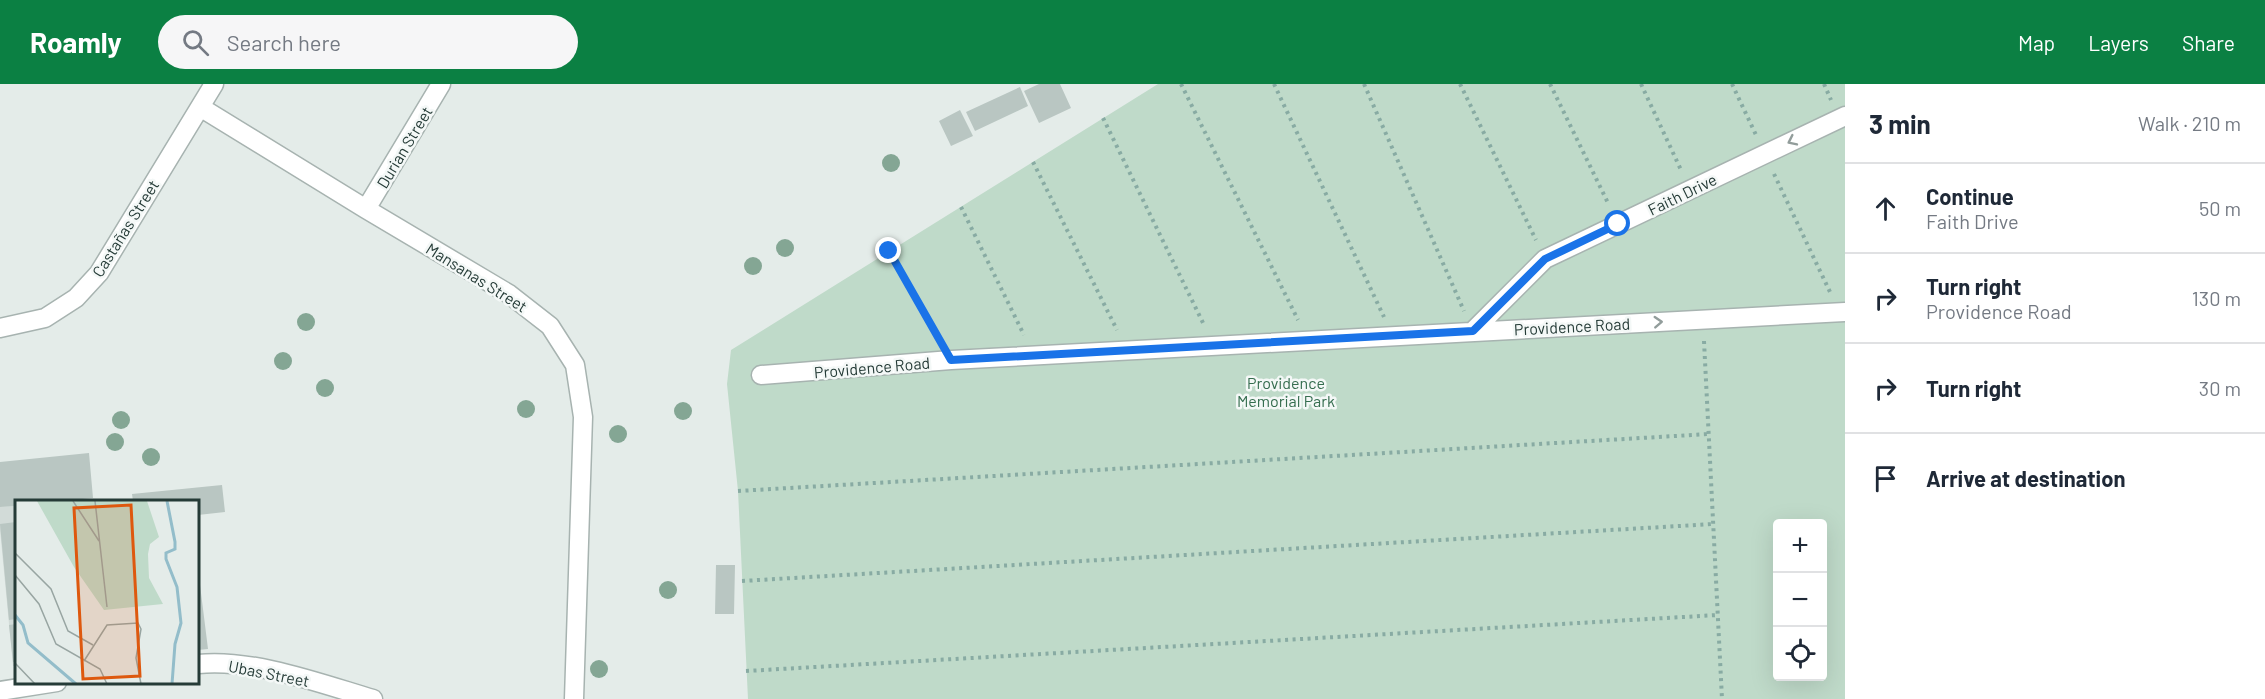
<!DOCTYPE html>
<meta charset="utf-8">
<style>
body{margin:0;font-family:Barlow,sans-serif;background:#f6f6f7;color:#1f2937}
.controls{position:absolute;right:18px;bottom:18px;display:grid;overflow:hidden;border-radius:6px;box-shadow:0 6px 24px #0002}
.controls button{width:54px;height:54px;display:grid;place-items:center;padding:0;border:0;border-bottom:2px solid #e0e1e3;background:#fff;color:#1f2937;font:30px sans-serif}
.stop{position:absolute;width:18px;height:18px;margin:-14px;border:4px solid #1a73e8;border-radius:50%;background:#fff}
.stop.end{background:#1a73e8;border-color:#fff;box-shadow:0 2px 6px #0008}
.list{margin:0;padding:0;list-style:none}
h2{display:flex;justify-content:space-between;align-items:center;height:78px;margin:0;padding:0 24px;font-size:26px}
h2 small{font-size:20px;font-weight:400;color:#747a83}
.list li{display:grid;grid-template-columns:39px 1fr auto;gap:18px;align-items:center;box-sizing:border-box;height:90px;padding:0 24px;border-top:2px solid #e0e1e3}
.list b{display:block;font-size:22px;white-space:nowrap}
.list p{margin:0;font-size:20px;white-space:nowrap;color:#747a83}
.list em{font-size:20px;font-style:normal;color:#747a83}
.icon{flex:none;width:33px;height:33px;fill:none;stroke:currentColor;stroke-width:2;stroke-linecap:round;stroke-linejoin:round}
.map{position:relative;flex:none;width:1845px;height:615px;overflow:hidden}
header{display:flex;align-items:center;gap:36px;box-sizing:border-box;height:84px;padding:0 30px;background:#0b8043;color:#fff}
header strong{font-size:28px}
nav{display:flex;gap:33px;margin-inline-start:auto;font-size:21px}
.search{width:420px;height:54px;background:#f6f6f7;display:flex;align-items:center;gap:15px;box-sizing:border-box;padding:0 21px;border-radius:33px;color:#747a83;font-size:22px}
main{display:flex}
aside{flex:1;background:#fff}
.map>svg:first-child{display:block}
.built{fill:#d2dbd8}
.green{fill:#bfdac9;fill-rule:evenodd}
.building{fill:#b9c6c2}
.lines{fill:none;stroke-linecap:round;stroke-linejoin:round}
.minor-casing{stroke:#a7b3b0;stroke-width:21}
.path{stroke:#88aba3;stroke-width:4;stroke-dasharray:3 4.5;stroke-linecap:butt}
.minor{stroke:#fff;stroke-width:18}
.tree{fill:#84a694}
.oneway{stroke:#929d9b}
.route{stroke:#1a73e8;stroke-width:8}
.labels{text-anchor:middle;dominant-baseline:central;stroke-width:5;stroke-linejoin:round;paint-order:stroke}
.street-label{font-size:16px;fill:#253b37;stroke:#f4f8f7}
.park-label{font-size:16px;fill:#356d4f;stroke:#f4f8f7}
.inset-river{fill:none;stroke:#93bdca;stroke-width:3}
.inset-road{fill:none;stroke:#98a5a2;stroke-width:1.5}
.view{fill:#de580e;fill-opacity:0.15;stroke:#de580e;stroke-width:3}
.inset-edge{fill:none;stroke:#253b37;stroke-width:3}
</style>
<header>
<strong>Roamly</strong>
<div class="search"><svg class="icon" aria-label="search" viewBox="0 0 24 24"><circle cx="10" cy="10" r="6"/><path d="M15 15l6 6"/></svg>Search here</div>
<nav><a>Map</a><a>Layers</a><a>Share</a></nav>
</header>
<main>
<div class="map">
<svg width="1845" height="615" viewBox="0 0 1845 615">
<rect width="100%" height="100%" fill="#e4ece9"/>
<path class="built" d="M 16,422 L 16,582 L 13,582 L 0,446 L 0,423 Z"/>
<path class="green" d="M 1158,0 L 1845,0 L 1845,615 L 748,615 L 738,407 L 727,300 L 731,266 ZM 1778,440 L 1822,440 L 1822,592 L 1778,592 Z"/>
<path class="building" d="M 1039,0 L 1060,0 L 1071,24 L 1039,39 L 1024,7 Z
M 1020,3 L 1028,22 L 975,47 L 966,28 Z
M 960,26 L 973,52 L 951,62 L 939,37 Z
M 89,369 L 93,414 L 61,417 L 16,417 L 16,422 L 0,423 L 0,378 Z
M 222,401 L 225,428 L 198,431 L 198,417 L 133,417 L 132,410 Z
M 16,438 L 16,535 L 9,536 L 0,440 Z
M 716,481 L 735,481 L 734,530 L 715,530 Z
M 200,501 L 208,565 L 198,566 L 198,502 Z
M 16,540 L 16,578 L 13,578 L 9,541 Z"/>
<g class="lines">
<defs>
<path id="minor" d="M 200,23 L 366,125 L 509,210 L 550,242 L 575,281 L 583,333 L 574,615
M 366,125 L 441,0
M 0,244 L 45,234 L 76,214 L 99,189 L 214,0
M 1473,247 L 1545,175 L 1845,32
M 761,291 L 951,276 L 1845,228
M 198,580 C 252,574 322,600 373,615
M 0,607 L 57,598"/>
</defs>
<use href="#minor" class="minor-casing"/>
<path class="path" d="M 1181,0 L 1298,236
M 1274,0 L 1384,233
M 1364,0 L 1464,227
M 1460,0 L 1536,156
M 1550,0 L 1609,121
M 1641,0 L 1681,86
M 1732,0 L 1756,51
M 1824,0 L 1831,16
M 1103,34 L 1204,241
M 1033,78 L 1117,246
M 1774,90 L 1830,208
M 961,123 L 1024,251
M 889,167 L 939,255
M 1704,257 L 1722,615
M 738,407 L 1709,350
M 742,497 L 1713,440
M 746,587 L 1718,531"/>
<use href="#minor" class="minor"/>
</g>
<g class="tree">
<circle cx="891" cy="79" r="9"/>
<circle cx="785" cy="164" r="9"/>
<circle cx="753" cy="182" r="9"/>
<circle cx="306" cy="238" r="9"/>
<circle cx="283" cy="277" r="9"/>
<circle cx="325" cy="304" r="9"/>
<circle cx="526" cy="325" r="9"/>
<circle cx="683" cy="327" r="9"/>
<circle cx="121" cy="336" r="9"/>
<circle cx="618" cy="350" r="9"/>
<circle cx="115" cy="358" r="9"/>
<circle cx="151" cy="373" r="9"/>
<circle cx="668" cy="506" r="9"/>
<circle cx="599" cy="585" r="9"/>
</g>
<defs><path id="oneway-chevron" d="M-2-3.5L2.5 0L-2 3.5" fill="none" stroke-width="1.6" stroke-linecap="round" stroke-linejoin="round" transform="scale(1.5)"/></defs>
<g class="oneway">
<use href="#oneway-chevron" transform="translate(1792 57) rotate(154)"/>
<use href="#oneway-chevron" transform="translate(1658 238) rotate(-3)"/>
</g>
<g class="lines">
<path class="route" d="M 889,167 L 951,276 L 1473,247 L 1545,175 L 1618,140"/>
</g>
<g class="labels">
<g class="street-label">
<text transform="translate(404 63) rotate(-59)">Durian Street</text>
<text transform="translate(1682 110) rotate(-26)">Faith Drive</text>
<text transform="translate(125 144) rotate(-58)">Castañas Street</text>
<text transform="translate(477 193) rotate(32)">Mansanas Street</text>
<text transform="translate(1572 242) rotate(-3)">Providence Road</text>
<text transform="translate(872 283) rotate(-5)">Providence Road</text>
<text transform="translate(269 589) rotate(11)">Ubas Street</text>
</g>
<g class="park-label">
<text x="1286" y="298">Providence<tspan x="1286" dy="18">Memorial Park</tspan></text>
</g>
</g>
<g transform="translate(15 416)">
<rect width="184" height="184" fill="#e4ece9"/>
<path d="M 22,1 L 132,1 L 144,37 L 135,44 L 133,54 L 134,78 L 148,104 L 89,110 L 59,67 Z" fill="#bfdac9"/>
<path class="inset-river" d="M 152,1 L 160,42 L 160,49 L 151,53 L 151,59 L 162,87 L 166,123 L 160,144 L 157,184M 0,115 L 8,125 L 13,143 L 61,184"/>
<path class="inset-road" d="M 58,1 L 84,41M 80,1 L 92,107M 0,53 L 36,89 L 53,131 L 78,145M 0,75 L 24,104 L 41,144 L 85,169 L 92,184M 69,161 L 92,125 L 123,123 L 126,129 L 121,158 L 126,184M 0,163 L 20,184"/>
<path class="view" d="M 116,5 L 125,176 L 68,179 L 59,8 Z"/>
<rect width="184" height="184" class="inset-edge"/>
</g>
</svg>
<div class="controls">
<button>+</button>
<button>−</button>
<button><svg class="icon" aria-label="locate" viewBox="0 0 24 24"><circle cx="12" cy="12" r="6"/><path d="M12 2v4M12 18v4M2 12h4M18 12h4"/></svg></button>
</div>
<div class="stop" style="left:1618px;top:140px"></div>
<div class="stop end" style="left:889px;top:167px"></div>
</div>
<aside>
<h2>3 min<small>Walk · 210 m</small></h2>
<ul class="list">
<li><svg class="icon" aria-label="ahead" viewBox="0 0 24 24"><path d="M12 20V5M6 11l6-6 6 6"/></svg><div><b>Continue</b><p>Faith Drive</p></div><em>50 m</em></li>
<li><svg class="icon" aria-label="right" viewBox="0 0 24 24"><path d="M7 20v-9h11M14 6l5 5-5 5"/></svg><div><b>Turn right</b><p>Providence Road</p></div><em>130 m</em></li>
<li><svg class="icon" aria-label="right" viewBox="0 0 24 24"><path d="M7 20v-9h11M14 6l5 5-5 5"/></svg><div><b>Turn right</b></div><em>30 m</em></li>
<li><svg class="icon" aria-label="arrive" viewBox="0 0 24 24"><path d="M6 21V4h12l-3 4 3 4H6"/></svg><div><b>Arrive at destination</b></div></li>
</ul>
</aside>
</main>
